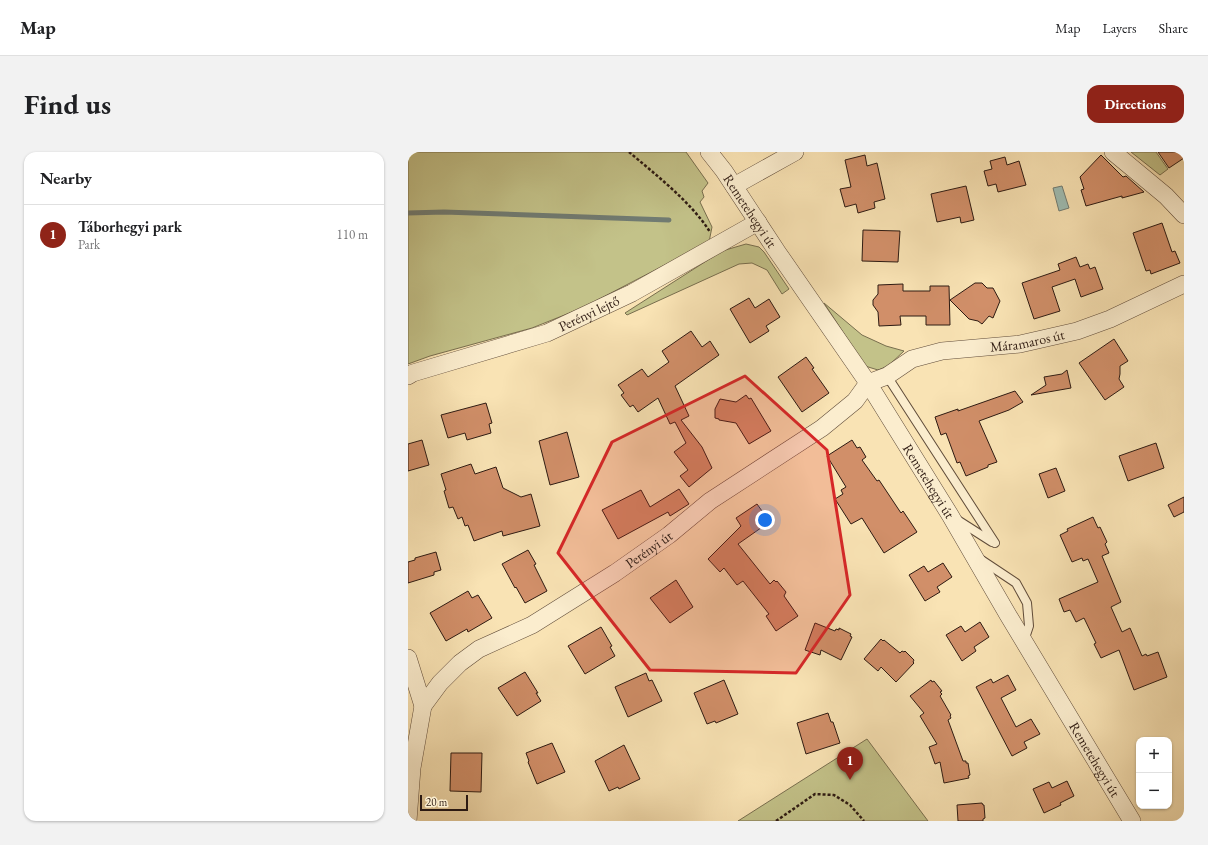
<!DOCTYPE html>
<meta charset="utf-8">
<style>
body{margin:0;font-family:"EB Garamond",serif;background:#f2f2f2;color:#202124}
.controls{position:absolute;right:12px;bottom:12px;display:grid;overflow:hidden;border-radius:8px;box-shadow:0 1px 3px #0004}
.controls button{width:36px;height:36px;display:grid;place-items:center;padding:0;border:0;border-bottom:1px solid #e0e0e0;background:#fff;color:#202124;font:20px sans-serif}
.scale{position:absolute;left:12px;bottom:10px;width:48px;box-sizing:border-box;padding-left:4px;border:2px solid #2d1a12;border-top:0;font-size:11px;line-height:14px;white-space:nowrap;color:#2d1a12;-webkit-text-stroke:3px #fbedce;paint-order:stroke}
.you{position:absolute;left:357px;top:368px;width:14px;height:14px;margin:-10px;border:3px solid #fff;border-radius:50%;background:#1a73e8;box-shadow:0 0 0 6px #1a73e833}
.badge{display:grid;place-items:center;width:26px;height:26px;border-radius:50%;background:#8f2418;color:#fff;font-size:13px;font-weight:700}
.pin{position:absolute;translate:-50% -33px;filter:drop-shadow(0 1px 2px #0008)}
.pin::after{content:'';position:absolute;top:21px;width:14px;height:12px;background:inherit;clip-path:polygon(0 0,100% 0,50% 100%)}
.list{margin:0;padding:0;list-style:none}
h2{display:flex;justify-content:space-between;align-items:center;height:52px;margin:0;padding:0 16px;font-size:17px}
h2 small{font-size:13px;font-weight:400;color:#757577}
.list li{display:grid;grid-template-columns:26px 1fr auto;gap:12px;align-items:center;box-sizing:border-box;height:60px;padding:0 16px;border-top:1px solid #e0e0e0}
.list b{display:block;font-size:15px;white-space:nowrap}
.list p{margin:0;font-size:13px;white-space:nowrap;color:#757577}
.list em{font-size:13px;font-style:normal;color:#757577}
.map{position:relative;flex:none;width:776px;height:669px;overflow:hidden;border-radius:12px}
header{display:flex;align-items:center;gap:24px;box-sizing:border-box;height:56px;padding:0 20px;background:#fff;border-bottom:1px solid #e0e0e0}
header strong{font-size:19px}
nav{display:flex;gap:22px;margin-inline-start:auto;font-size:14px}
.intro{display:flex;align-items:center;justify-content:space-between;box-sizing:border-box;height:96px;padding:0 24px}
h1{margin:0;font-size:28px}
.button{padding:10px 18px;border-radius:12px;background:#8f2418;color:#fff;font-size:14px;font-weight:700}
main{display:flex;gap:24px;padding:0 24px}
aside{flex:1;background:#fff;border-radius:12px;box-shadow:0 1px 3px #0004}
.map>svg:first-child{display:block}
.green{fill:#c3c289;stroke:#786e4e}
.water{fill:#9fbdb3;stroke:#717c73}
.lines{fill:none;stroke-linecap:round;stroke-linejoin:round}
.stream{stroke:#717c73;stroke-width:5}
.building{fill:#d18f69;stroke:#2d1a12}
.service-casing{stroke:#604c3a;stroke-width:10}
.minor-casing{stroke:#604c3a;stroke-width:18}
.path{stroke:#2d1a12;stroke-width:2.5;stroke-dasharray:3 2;stroke-linecap:butt}
.service{stroke:#fbedce;stroke-width:8}
.minor{stroke:#fbedce;stroke-width:17}
.marked{fill:#d62828;fill-opacity:0.2;stroke:#d62828;stroke-width:3;stroke-linejoin:round}
.labels{text-anchor:middle;dominant-baseline:central;stroke-width:4;stroke-linejoin:round;paint-order:stroke}
.street-label{font-size:14px;fill:#2d1a12;stroke:#fbedce}
</style>
<header>
<strong>Map</strong>
<nav><a>Map</a><a>Layers</a><a>Share</a></nav>
</header>
<div class="intro"><h1>Find us</h1><a class="button">Directions</a></div>
<main>
<aside>
<h2>Nearby<small></small></h2>
<ul class="list">
<li><span class="badge">1</span><div><b>Táborhegyi park</b><p>Park</p></div><em>110 m</em></li>
</ul>
</aside>
<div class="map">
<svg width="776" height="669" viewBox="0 0 776 669">
<rect width="100%" height="100%" fill="#f9e3b4"/>
<filter id="stains"><feTurbulence type="fractalNoise" baseFrequency=".005" numOctaves="4"/><feColorMatrix values="0 0 0 0 .2 0 0 0 0 .09 0 0 0 0 .02 0 0 0 .5 -.17"/></filter>
<radialGradient id="worn" r=".72"><stop offset=".6" stop-color="#630" stop-opacity="0"/><stop offset="1" stop-color="#630" stop-opacity=".3"/></radialGradient>
<path class="green" d="M 0,0 L 278,0 L 300,31 L 294,39 L 296,45 L 292,50 L 304,75 L 301,90 L 174,156 L 124,176 L 22,204 L 0,212 Z
M 723,0 L 748,0 L 760,17 L 752,23 Z
M 338,92 L 351,95 L 356,100 L 381,137 L 374,142 L 359,118 L 344,111 L 331,112 L 219,163 L 217,161 L 314,99 Z
M 416,151 L 454,183 L 478,194 L 496,199 L 480,214 L 470,218 L 457,214 Z
M 459,587 L 520,669 L 330,669 Z"/>
<path class="water" d="M 654,34 L 661,56 L 651,59 L 645,36 Z"/>
<g class="lines">
<path class="stream" d="M 0,61 L 36,60 L 261,68"/>
</g>
<path class="building" d="M 750,0 L 776,0 L 776,6 L 761,16 Z
M 457,3 L 459,14 L 469,11 L 477,47 L 466,50 L 467,56 L 450,61 L 448,52 L 437,55 L 432,37 L 443,35 L 437,8 Z
M 693,3 L 715,25 L 718,24 L 736,40 L 714,46 L 714,44 L 678,54 L 673,38 L 676,37 L 672,25 Z
M 597,5 L 599,13 L 611,9 L 618,33 L 590,40 L 588,32 L 580,34 L 576,19 L 584,17 L 582,9 Z
M 558,34 L 566,68 L 553,71 L 552,65 L 529,70 L 523,42 Z
M 754,71 L 764,100 L 767,99 L 772,111 L 743,122 L 742,118 L 738,119 L 725,81 Z
M 455,78 L 492,79 L 490,110 L 454,109 Z
M 668,105 L 672,115 L 680,112 L 682,117 L 687,115 L 695,137 L 673,145 L 667,127 L 644,135 L 652,159 L 626,167 L 614,131 L 652,118 L 650,112 Z
M 567,131 L 574,131 L 579,136 L 585,136 L 592,149 L 585,166 L 581,164 L 574,172 L 570,169 L 561,167 L 542,148 Z
M 495,132 L 495,139 L 522,139 L 522,134 L 541,134 L 542,173 L 518,173 L 518,164 L 492,164 L 493,173 L 471,174 L 470,160 L 465,153 L 465,148 L 470,142 L 470,133 Z
M 341,146 L 347,156 L 361,147 L 372,165 L 358,174 L 361,179 L 342,191 L 322,157 Z
M 283,179 L 294,195 L 302,189 L 311,203 L 267,234 L 281,264 L 273,268 L 294,295 L 304,316 L 281,335 L 272,324 L 280,318 L 266,300 L 278,291 L 267,270 L 262,272 L 250,246 L 230,260 L 225,253 L 222,255 L 213,243 L 216,241 L 210,233 L 234,217 L 240,225 L 261,210 L 254,199 Z
M 706,187 L 720,209 L 712,214 L 712,222 L 711,227 L 716,235 L 697,248 L 671,211 Z
M 398,205 L 406,216 L 404,217 L 421,241 L 394,260 L 370,225 Z
M 659,218 L 663,236 L 623,243 L 638,233 L 636,225 L 654,222 Z
M 607,239 L 615,250 L 601,258 L 571,269 L 589,310 L 580,313 L 580,315 L 558,324 L 552,310 L 549,311 L 538,281 L 533,283 L 527,265 L 550,257 L 550,259 Z
M 338,243 L 341,247 L 343,246 L 363,279 L 341,292 L 328,271 L 311,268 L 311,267 L 307,266 L 307,257 L 312,247 L 328,250 Z
M 78,251 L 84,271 L 81,272 L 83,281 L 59,288 L 57,281 L 40,286 L 33,263 Z
M 159,280 L 171,325 L 142,333 L 131,289 Z
M 14,288 L 21,313 L 0,319 L 0,292 Z
M 444,288 L 449,296 L 452,295 L 458,305 L 454,308 L 469,329 L 471,328 L 493,361 L 495,359 L 509,380 L 476,401 L 454,366 L 443,372 L 427,347 L 435,342 L 433,338 L 438,335 L 419,304 Z
M 748,291 L 756,316 L 720,329 L 711,304 Z
M 63,312 L 67,322 L 88,315 L 95,336 L 113,345 L 123,342 L 132,374 L 95,384 L 94,379 L 66,389 L 60,373 L 57,374 L 54,365 L 50,367 L 45,355 L 41,356 L 36,339 L 38,338 L 33,322 Z
M 648,316 L 657,339 L 640,346 L 631,322 Z
M 271,337 L 281,352 L 262,364 L 260,360 L 210,387 L 194,358 L 233,338 L 242,355 Z
M 776,345 L 776,360 L 766,365 L 760,353 Z
M 349,352 L 359,366 L 357,367 L 360,371 L 330,392 L 362,432 L 366,428 L 368,430 L 369,429 L 378,440 L 376,444 L 390,464 L 368,479 L 358,464 L 361,462 L 335,429 L 329,433 L 316,416 L 312,420 L 300,407 L 333,374 L 328,366 Z
M 685,365 L 690,376 L 692,375 L 699,390 L 697,392 L 701,401 L 694,404 L 713,450 L 703,455 L 714,480 L 722,476 L 734,504 L 738,502 L 739,504 L 750,500 L 759,525 L 726,538 L 711,498 L 693,506 L 686,492 L 688,491 L 676,466 L 668,470 L 662,458 L 656,460 L 651,447 L 690,430 L 680,407 L 675,409 L 674,406 L 664,410 L 652,383 L 660,379 L 659,377 Z
M 120,398 L 128,412 L 126,413 L 139,439 L 117,451 L 108,435 L 107,436 L 94,412 Z
M 28,400 L 33,418 L 26,420 L 26,423 L 0,431 L 0,410 L 7,408 L 7,406 Z
M 535,411 L 544,425 L 529,435 L 532,440 L 517,449 L 501,423 L 516,414 L 520,420 Z
M 268,428 L 285,455 L 262,471 L 242,446 Z
M 60,439 L 64,446 L 70,443 L 84,466 L 60,480 L 59,477 L 38,489 L 22,461 Z
M 572,470 L 581,485 L 566,495 L 568,499 L 554,509 L 538,483 L 553,474 L 557,480 Z
M 407,471 L 427,479 L 428,477 L 431,478 L 431,476 L 443,482 L 442,484 L 444,485 L 433,508 L 413,498 L 412,503 L 397,498 Z
M 193,475 L 204,494 L 202,495 L 207,504 L 177,522 L 160,494 Z
M 473,487 L 475,489 L 476,488 L 492,501 L 494,499 L 496,500 L 497,499 L 506,508 L 505,510 L 506,511 L 488,530 L 473,515 L 470,519 L 456,507 Z
M 117,520 L 130,541 L 128,541 L 133,549 L 109,564 L 90,536 Z
M 238,521 L 241,529 L 244,528 L 254,549 L 220,565 L 207,535 Z
M 600,523 L 608,538 L 593,546 L 608,575 L 623,567 L 632,582 L 616,590 L 619,596 L 604,604 L 568,535 L 583,527 L 585,531 Z
M 316,528 L 330,562 L 308,571 L 307,569 L 299,572 L 286,541 Z
M 523,528 L 524,530 L 526,529 L 534,539 L 532,540 L 534,542 L 532,544 L 543,563 L 542,564 L 543,566 L 540,568 L 555,609 L 558,609 L 558,611 L 560,611 L 562,623 L 560,624 L 561,626 L 536,631 L 532,610 L 527,612 L 521,595 L 529,592 L 512,564 L 516,561 L 502,544 Z
M 420,561 L 423,570 L 425,570 L 432,591 L 398,602 L 389,571 Z
M 144,591 L 157,620 L 129,632 L 120,610 L 121,609 L 118,601 Z
M 216,593 L 232,627 L 211,637 L 210,635 L 201,639 L 187,609 Z
M 43,601 L 74,601 L 73,640 L 42,639 Z
M 659,629 L 666,644 L 652,651 L 653,653 L 636,661 L 625,637 L 641,630 L 644,636 Z
M 574,651 L 575,653 L 576,653 L 577,666 L 575,667 L 575,669 L 550,669 L 549,653 Z"/>
<g class="lines">
<defs>
<path id="service" d="M 479,224 L 587,391
M 548,367 L 584,390
M 572,407 L 608,431 L 619,451 L 621,474 L 616,489"/>
<g id="minor">
<path id="s1" d="M 301,0 L 316,19 L 368,98 L 460,231 L 542,363 L 600,463 L 724,669"/>
<path d="M 705,0 L 758,44 L 776,63"/>
<path d="M 326,34 L 387,0"/>
<path id="s2" d="M 0,224 L 5,221 L 139,181 L 224,141 L 350,70"/>
<path d="M 0,506 L 15,554"/>
<path id="s3" d="M 0,669 L 4,616 L 15,554 L 32,531 L 52,511 L 71,497 L 124,473 L 207,421 L 261,383 L 302,349 L 414,276 L 447,249 L 460,231 L 479,224 L 504,207 L 534,199 L 612,192 L 669,179 L 702,167 L 776,132"/>
</g>
</defs>
<use href="#service" class="service-casing"/>
<use href="#minor" class="minor-casing"/>
<path class="path" d="M 221,0 C 247,22 284,51 302,80
M 368,669 L 407,642 L 426,643 L 442,653 L 456,669"/>
<use href="#service" class="service"/>
<use href="#minor" class="minor"/>
</g>
<path class="marked" d="M 337,224 L 419,298 L 442,443 L 388,521 L 242,518 L 150,401 L 204,290 Z"/>
<g class="labels">
<g class="street-label">
<text stroke="none"><textPath href="#s1" startOffset="72">Remetehegyi út</textPath></text>
<text stroke="none"><textPath href="#s2" startOffset="192">Perényi lejtő</textPath></text>
<text stroke="none"><textPath href="#s3" startOffset="838">Máramaros út</textPath></text>
<text stroke="none"><textPath href="#s1" startOffset="396">Remetehegyi út</textPath></text>
<text stroke="none"><textPath href="#s3" startOffset="394">Perényi út</textPath></text>
<text stroke="none"><textPath href="#s1" startOffset="720">Remetehegyi út</textPath></text>
</g>
</g>
<rect width="100%" height="100%" filter="url(#stains)"/>
<rect width="100%" height="100%" fill="url(#worn)"/>
</svg>
<div class="controls">
<button>+</button>
<button>−</button>
</div>
<div class="scale">20 m</div>
<div class="you"></div>
<div class="pin badge" style="left:442px;top:628px">1</div>
</div>
</main>
